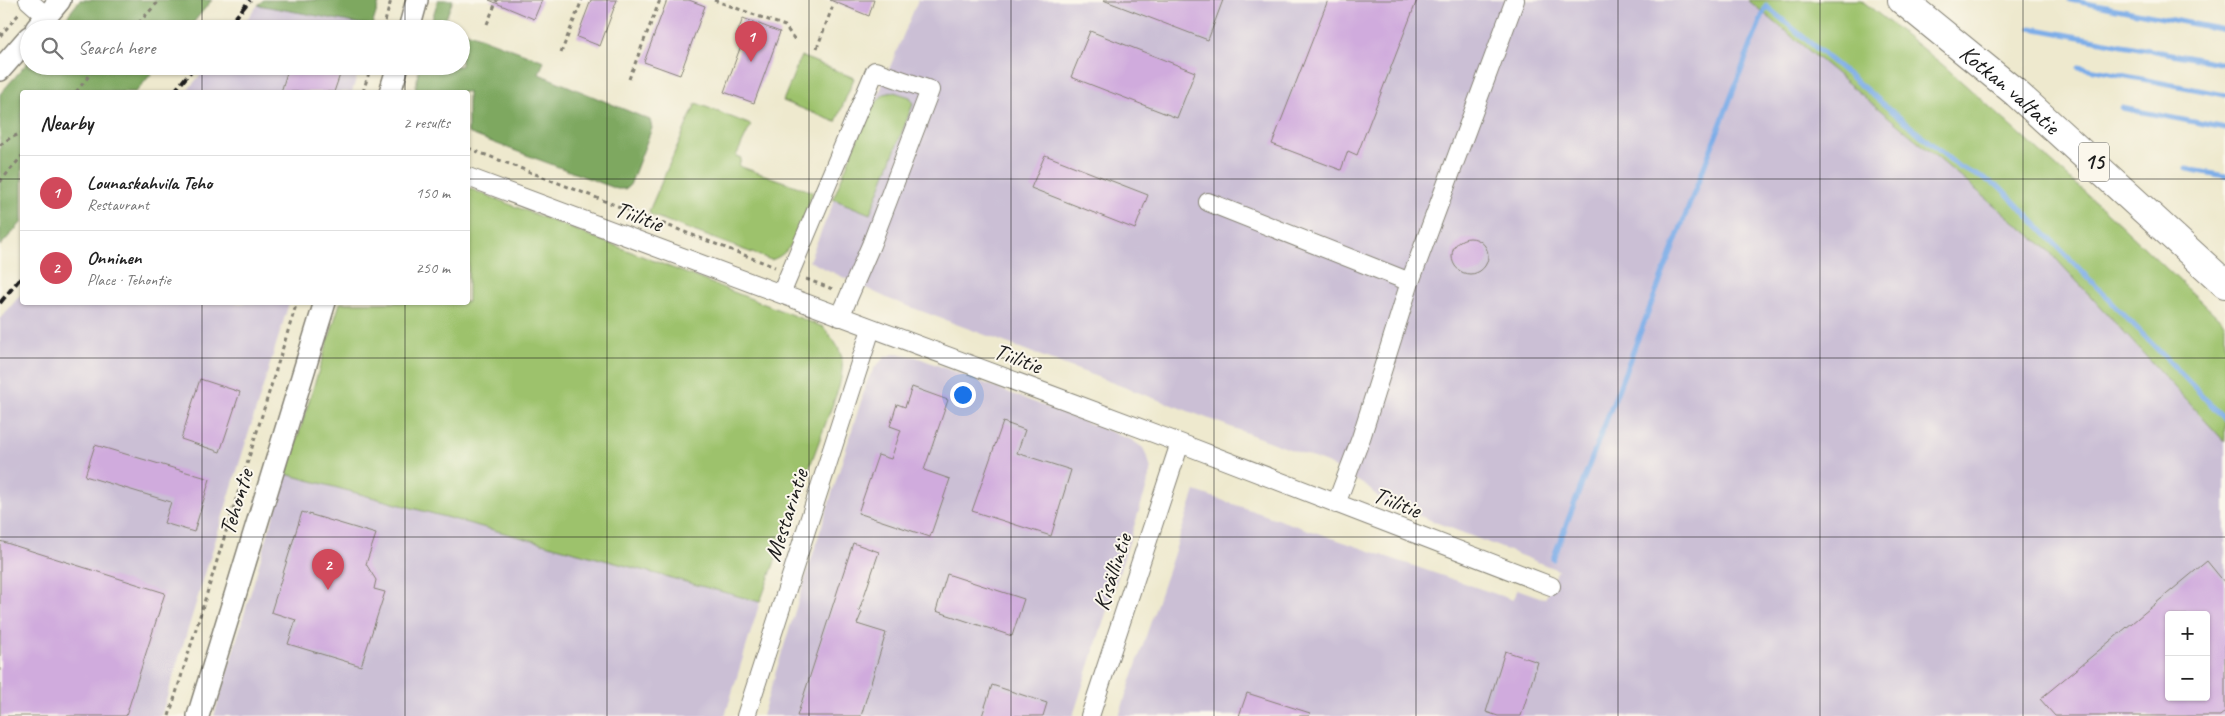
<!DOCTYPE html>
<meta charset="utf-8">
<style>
body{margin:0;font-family:Caveat,sans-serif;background:#f2f2f2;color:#222}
.controls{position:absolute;right:15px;bottom:15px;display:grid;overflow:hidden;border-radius:5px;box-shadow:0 1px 4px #0004}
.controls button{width:45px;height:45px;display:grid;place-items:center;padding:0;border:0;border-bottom:1px solid #e0e0e0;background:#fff;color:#222;font:25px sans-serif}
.you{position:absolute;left:962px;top:394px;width:18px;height:18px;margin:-12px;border:4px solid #fff;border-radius:50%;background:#1a73e8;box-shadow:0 0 0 8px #1a73e833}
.badge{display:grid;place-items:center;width:32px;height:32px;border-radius:50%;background:#d1495b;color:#fff;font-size:16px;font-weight:700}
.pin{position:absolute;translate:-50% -41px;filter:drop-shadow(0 1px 2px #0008)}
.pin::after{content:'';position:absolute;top:26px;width:18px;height:15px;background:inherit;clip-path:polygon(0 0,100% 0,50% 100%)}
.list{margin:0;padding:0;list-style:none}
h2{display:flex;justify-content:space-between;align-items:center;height:65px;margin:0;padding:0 20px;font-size:21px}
h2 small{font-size:16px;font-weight:400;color:#767676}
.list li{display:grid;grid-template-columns:32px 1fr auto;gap:15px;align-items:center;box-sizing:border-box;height:75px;padding:0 20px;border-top:1px solid #e0e0e0}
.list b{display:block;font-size:19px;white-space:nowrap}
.list p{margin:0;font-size:16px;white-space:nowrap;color:#767676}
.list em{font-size:16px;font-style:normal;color:#767676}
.icon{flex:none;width:28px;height:28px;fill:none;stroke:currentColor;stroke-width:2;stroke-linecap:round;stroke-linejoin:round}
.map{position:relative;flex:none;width:2225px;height:716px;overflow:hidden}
.search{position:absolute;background:#fff;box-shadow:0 1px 4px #0004;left:20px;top:20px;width:450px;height:55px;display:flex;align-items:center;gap:12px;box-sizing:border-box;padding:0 18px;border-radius:28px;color:#767676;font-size:19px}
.panel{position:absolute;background:#fff;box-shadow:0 1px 4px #0004;left:20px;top:90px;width:450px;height:215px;border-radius:5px}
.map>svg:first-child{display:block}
.industrial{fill:#cbbfd5;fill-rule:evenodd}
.green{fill:#9dc26c;stroke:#5c6f44}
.forest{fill:#7ea860;stroke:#4d623e}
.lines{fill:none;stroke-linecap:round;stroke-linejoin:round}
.stream{stroke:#7dade8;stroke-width:5}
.building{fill:#d0abdd;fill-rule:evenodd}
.minor-casing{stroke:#858275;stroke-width:20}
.tertiary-casing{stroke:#858275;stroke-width:24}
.trunk-casing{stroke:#858275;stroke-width:30}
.path{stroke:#858275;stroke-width:3;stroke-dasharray:4 4;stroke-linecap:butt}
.minor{stroke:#fff;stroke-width:18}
.tertiary{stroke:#fff;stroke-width:21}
.trunk{stroke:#fff;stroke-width:28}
.rail{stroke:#1c1c1c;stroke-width:4;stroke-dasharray:8 4;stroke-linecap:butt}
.grid{fill:none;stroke:#1c1c1c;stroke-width:1;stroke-opacity:0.55}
.labels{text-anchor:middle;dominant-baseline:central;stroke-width:4;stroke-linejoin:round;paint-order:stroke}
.shield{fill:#fbf7ec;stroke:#5f5e5a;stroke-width:1}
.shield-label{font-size:22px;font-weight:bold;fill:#1c1c1c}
.street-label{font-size:24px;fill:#1c1c1c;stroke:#fbf7ec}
</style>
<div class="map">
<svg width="2225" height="716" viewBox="0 0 2225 716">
<rect width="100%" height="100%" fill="#fbf7ec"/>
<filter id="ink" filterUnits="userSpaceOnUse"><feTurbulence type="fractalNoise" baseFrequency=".02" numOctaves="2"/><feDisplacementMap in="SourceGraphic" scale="10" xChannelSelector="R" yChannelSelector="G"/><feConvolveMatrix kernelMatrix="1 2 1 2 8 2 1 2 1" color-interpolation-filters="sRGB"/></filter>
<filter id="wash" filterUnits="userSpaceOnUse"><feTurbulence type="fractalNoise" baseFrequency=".0096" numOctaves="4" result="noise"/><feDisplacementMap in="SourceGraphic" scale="20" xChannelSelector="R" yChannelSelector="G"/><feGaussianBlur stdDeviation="1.12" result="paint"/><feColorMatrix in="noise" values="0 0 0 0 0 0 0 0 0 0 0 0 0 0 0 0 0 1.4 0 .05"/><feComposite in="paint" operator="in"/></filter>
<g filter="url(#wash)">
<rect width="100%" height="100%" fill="#eee9ce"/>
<path class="industrial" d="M 918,0 L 1748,0 L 2047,249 L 2225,442 L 2225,716 L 1119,716 L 1195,491 L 1513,600 L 1517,589 L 1545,599 L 1558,570 L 1384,502 L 1366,486 L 1327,463 L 889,299 L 809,261 ZM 2169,615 L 2206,615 L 2206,697 L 2169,697 Z
M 258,5 L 372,26 L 371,29 L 239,29 Z
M 208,66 L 360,66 L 352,92 L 186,92 Z
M 22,293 L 22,302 L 289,303 L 161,716 L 0,716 L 0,319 Z
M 897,353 L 916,357 L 1132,440 L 1143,448 L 1148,458 L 1151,470 L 1147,486 L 1073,716 L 762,716 L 868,379 L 875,367 L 885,357 Z
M 286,474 L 760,602 L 725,716 L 214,716 Z"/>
<path class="green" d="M 1748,0 L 1861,0 L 1943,65 L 2109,214 L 2225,324 L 2225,442 L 2047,249 Z
M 801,56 L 854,78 L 836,122 L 783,101 Z
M 894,92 L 910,97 L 913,104 L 870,214 L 833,199 L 870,109 L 884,94 Z
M 696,103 L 751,125 L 736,156 L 741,158 L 739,166 L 813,192 C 804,214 797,253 771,260 L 651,215 L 649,211 Z
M 468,188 L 823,327 C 842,349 846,358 839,387 L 760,602 L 286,474 L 340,303 L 468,302 Z"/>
<path class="forest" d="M 80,0 L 212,0 L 188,29 L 57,29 Z
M 263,0 L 380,0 L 372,26 L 258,5 Z
M 438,0 L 453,0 L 444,23 L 459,29 L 429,29 Z
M 461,30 L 544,61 L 539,74 L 650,120 L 652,128 L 630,185 L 625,189 L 617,189 L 468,133 L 468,92 L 415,92 L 419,66 L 461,66 Z
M 29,61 L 29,66 L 158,66 L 136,92 L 22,92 L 22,222 L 0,246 L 0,94 Z"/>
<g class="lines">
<path class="stream" d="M 2070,0 L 2225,30
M 2031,28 L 2225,64
M 2079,67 L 2225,95
M 2122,108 L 2225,128
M 2187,169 L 2225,176
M 1553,559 L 1766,6 L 1959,167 L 1999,186 L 2225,419"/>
</g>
<g id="blocks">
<path class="building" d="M 489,0 L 542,0 L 534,19 Z
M 591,0 L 617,0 L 600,46 L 577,37 Z
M 667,0 L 689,0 L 705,6 L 680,75 L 644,62 Z
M 830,0 L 874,0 L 869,16 Z
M 1103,0 L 1223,0 L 1208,40 Z
M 1328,0 L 1417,0 L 1357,155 L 1348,151 L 1341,170 L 1272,144 Z
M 743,18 L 780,32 L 754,103 L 724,92 L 743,40 L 736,37 Z
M 1090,31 L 1195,72 L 1177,118 L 1071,77 Z
M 289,66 L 343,66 L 334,92 L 281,92 Z
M 1045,155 L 1148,195 L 1135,229 L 1031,188 Z
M1452 256a18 18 0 1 1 36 0a18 18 0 1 1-36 0Z
M 200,379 L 240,392 L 220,452 L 181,439 Z
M 912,387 L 948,400 L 924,470 L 950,479 L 930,537 L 858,513 L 878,455 L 891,459 L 901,430 L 890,426 L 897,404 L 905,407 Z
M 1003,422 L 1025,430 L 1017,453 L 1071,470 L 1051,536 L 972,511 Z
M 95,445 L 210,479 L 194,532 L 164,523 L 171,502 L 85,476 Z
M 302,512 L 376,534 L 366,564 L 376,580 L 374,589 L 385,592 L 361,666 L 288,644 L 296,620 L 271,612 Z
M 0,541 L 165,593 L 126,716 L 0,716 Z
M 853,543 L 879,552 L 859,611 L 862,612 L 857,624 L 886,633 L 861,716 L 797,716 Z
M 2207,561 L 2225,583 L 2225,712 L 2220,716 L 2055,716 L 2040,699 ZM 2169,615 L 2206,615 L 2206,697 L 2169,697 Z
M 947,574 L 1024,599 L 1012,636 L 936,611 Z
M 1505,651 L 1538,662 L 1521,716 L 1498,716 L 1486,712 Z
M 992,685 L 1047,703 L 1043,716 L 982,716 Z
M 1247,693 L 1310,713 L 1309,716 L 1239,716 Z"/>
</g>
</g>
<g filter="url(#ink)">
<use href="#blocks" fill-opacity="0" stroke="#858275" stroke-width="1"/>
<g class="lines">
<defs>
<path id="minor" d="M 28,0 L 46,16
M 468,177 L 1180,443 L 1551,586
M 1208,202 L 1410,282
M 781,294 L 875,71 L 930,90 L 871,245 L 840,317
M 1336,504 L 1361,438 L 1410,282 L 1515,0
M 746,716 L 871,329
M 1090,716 L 1180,443"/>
<path id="tertiary" d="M 36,29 L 60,0
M 409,29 L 417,0
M 0,70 L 29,37
M 390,92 L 398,66
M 198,716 L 325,302"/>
<g id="trunk">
<path id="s1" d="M 1902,0 L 2015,92 L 2225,284"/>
</g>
</defs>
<use href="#minor" class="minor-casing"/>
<use href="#tertiary" class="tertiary-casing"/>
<use href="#trunk" class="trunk-casing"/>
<path class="path" d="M 714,0 L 785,26 L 795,40
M 487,24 L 497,0
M 133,29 L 160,0
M 383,29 L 391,0
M 0,36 L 19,14
M 817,48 L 834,3
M 561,53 L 582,0
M 629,79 L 660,0
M 76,92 L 97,66
M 363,92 L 371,66
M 0,145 L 10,138 L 22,133
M 468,148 L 775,267
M 0,182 L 22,156
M 806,279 L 835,290
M 169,716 L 297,302"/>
<use href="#minor" class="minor"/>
<use href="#tertiary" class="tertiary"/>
<use href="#trunk" class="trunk"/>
<path class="rail" d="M 226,29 L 250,0
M 174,92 L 195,66
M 0,303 L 22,276"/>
</g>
</g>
<path class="grid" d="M 202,0 L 202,29M 405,0 L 405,29M 607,0 L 607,716M 809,0 L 809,716M 1011,0 L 1011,716M 1214,0 L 1214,716M 1416,0 L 1416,716M 1618,0 L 1618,716M 1820,0 L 1820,716M 2023,0 L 2023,716M 202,66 L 202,92M 405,66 L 405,92M 0,179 L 22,179M 468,179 L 2225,179M 202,302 L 202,716M 405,302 L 405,716M 0,358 L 2225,358M 0,537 L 2225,537"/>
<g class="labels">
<rect class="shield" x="2079" y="142.5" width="30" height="39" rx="4"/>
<g class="shield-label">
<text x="2094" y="162">15</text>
</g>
<g class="street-label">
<text stroke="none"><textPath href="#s1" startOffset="140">Kotkan valtatie</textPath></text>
<text transform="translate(639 216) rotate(20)">Tiilitie</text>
<text transform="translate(1018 358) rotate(20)">Tiilitie</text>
<text transform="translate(236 502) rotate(-73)">Tehontie</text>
<text transform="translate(1397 502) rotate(21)">Tiilitie</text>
<text transform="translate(786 515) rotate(-72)">Mestarintie</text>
<text transform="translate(1112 572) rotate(-72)">Kisällintie</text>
</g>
</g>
</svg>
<div class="controls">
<button>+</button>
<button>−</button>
</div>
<div class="you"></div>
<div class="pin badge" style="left:751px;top:62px">1</div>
<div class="pin badge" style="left:328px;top:590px">2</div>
<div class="search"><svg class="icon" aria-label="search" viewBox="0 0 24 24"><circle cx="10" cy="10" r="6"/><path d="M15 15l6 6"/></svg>Search here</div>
<section class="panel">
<h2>Nearby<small>2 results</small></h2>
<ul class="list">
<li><span class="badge">1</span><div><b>Lounaskahvila Teho</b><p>Restaurant</p></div><em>150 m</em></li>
<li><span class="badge">2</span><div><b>Onninen</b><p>Place · Tehontie</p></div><em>250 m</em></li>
</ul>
</section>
</div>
